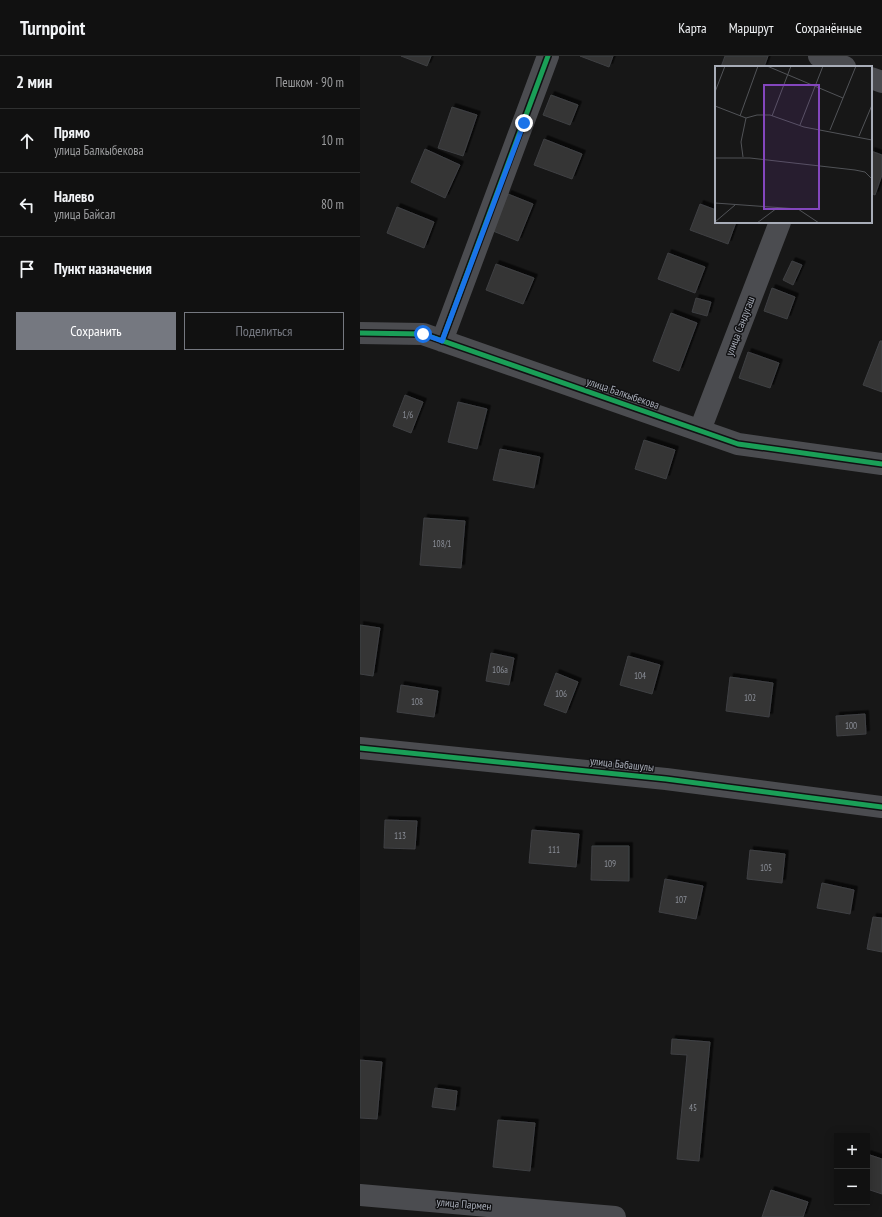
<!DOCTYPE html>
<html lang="ru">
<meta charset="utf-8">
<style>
body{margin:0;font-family:"PT Sans Narrow",sans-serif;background:#1a1a1a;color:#f1f3f6}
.controls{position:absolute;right:12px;bottom:12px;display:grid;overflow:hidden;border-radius:0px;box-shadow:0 2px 10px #0003}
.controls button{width:36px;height:36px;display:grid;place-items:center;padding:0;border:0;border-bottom:1px solid #303131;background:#111;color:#f1f3f6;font:20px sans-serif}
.stop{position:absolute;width:12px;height:12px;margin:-9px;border:3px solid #1a73e8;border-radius:50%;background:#fff}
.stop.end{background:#1a73e8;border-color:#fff;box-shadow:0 1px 4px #0008}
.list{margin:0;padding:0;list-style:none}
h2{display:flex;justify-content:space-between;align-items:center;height:52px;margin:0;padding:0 16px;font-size:17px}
h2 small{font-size:13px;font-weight:400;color:#9c9d9f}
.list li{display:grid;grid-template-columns:26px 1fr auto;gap:12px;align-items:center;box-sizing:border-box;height:64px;padding:0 16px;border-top:1px solid #303131}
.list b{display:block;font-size:15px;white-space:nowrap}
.list p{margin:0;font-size:13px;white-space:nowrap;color:#9c9d9f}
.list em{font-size:13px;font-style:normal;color:#9c9d9f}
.actions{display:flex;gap:8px;padding:12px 16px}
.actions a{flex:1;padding:9px 0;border:1px solid #757880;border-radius:0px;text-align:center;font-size:14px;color:#757880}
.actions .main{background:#757880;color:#fff}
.icon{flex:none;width:22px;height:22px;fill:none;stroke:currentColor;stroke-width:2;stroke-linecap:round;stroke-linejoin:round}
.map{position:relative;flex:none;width:522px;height:1161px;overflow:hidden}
header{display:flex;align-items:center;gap:24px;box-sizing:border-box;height:56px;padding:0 20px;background:#111;border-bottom:1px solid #303131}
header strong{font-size:19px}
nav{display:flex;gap:22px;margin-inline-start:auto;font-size:14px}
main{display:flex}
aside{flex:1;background:#111}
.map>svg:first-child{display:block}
.building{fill:#353536;stroke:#3f4043;filter:url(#shadow)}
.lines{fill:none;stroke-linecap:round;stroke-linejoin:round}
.minor{stroke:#4b4c50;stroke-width:22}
.cycleway-casing{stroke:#111113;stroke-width:8}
.cycleway{stroke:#1a9f57;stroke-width:5}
.route{stroke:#1a73e8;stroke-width:5}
.labels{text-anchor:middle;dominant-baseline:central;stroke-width:3;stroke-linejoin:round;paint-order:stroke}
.number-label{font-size:9px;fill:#8b8f98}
.street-label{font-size:11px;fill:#a8adb8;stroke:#111113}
.inset-road{fill:none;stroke:#515357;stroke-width:1}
.view{fill:#8446be;fill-opacity:0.15;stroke:#8446be;stroke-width:2}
.inset-edge{fill:none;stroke:#a8adb8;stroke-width:2}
</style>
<header>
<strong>Turnpoint</strong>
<nav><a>Карта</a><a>Маршрут</a><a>Сохранённые</a></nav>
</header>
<main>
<aside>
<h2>2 мин<small>Пешком · 90 m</small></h2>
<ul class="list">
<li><svg class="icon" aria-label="ahead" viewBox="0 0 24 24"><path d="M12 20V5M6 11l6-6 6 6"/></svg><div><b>Прямо</b><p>улица Балкыбекова</p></div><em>10 m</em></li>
<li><svg class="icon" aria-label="left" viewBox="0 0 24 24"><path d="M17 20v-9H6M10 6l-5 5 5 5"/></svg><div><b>Налево</b><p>улица Байсал</p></div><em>80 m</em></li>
<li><svg class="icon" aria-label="arrive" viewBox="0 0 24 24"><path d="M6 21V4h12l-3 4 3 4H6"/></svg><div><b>Пункт назначения</b></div></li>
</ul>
<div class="actions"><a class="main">Сохранить</a><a>Поделиться</a></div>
</aside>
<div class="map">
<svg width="522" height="1161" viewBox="0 0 522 1161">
<defs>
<filter id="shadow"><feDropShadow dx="3.5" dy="-3.5" stdDeviation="0" flood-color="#0009"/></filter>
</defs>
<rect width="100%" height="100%" fill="#171717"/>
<path class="building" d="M 41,0 L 71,0 L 67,10 Z
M 220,0 L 253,0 L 249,11 Z
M 365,0 L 408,0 L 404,11 L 361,11 Z
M 191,39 L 218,49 L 210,69 L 183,59 Z
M 92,51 L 117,59 L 103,100 L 78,92 Z
M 184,83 L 222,98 L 212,123 L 174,109 Z
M 65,93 L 100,109 L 85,142 L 51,126 Z
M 511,95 L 522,99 L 522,119 L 515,139 L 511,137 Z
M 148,138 L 173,148 L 158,185 L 133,175 Z
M 340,148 L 356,154 L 356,166 L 376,166 L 368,188 L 330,174 Z
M 37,151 L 74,166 L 64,192 L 27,177 Z
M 308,197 L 345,211 L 335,237 L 298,223 Z
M 432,205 L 442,209 L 433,229 L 423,224 Z
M 136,208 L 174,222 L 163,248 L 126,234 Z
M 412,232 L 435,241 L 427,263 L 404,255 Z
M 336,242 L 351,246 L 347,260 L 332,256 Z
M 311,257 L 337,267 L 319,315 L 293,305 Z
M 520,285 L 522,285 L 522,336 L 503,329 Z
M 388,296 L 419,307 L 410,332 L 379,322 Z
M 45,339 L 63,346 L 51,377 L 33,370 Z
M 98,346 L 127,353 L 117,393 L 88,386 Z
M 284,384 L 315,394 L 306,423 L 275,413 Z
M 140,393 L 180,401 L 174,432 L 133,424 Z
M 64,462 L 105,465 L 101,512 L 60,509 Z
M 0,569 L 20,572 L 13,620 L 0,618 Z
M 131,597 L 154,602 L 149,629 L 126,625 Z
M 268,600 L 300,609 L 292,638 L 260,629 Z
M 196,617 L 218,626 L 206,657 L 184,649 Z
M 370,621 L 413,627 L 409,661 L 366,655 Z
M 41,629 L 78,635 L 74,661 L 37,656 Z
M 505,658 L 506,678 L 477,680 L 476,660 Z
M 25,764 L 57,765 L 55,793 L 24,792 Z
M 172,774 L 219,778 L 216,811 L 169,807 Z
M 232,790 L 269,790 L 269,825 L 231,824 Z
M 390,794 L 425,798 L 422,827 L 387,823 Z
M 305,823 L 343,830 L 336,863 L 299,856 Z
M 462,827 L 494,834 L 490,858 L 457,852 Z
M 513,861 L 522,862 L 522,896 L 507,893 Z
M 312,983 L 350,986 L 339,1105 L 317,1103 L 327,999 L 311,998 Z
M 0,1004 L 22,1006 L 17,1063 L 0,1062 Z
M 75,1032 L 97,1035 L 95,1054 L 72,1051 Z
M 138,1064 L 175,1067 L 170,1115 L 133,1111 Z
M 507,1098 L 522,1103 L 522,1138 L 507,1133 Z
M 411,1134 L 448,1146 L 443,1161 L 402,1161 Z"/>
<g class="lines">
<path class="minor" d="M 459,0 L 485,11
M 511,22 L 522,26
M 0,277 L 63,278 L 378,388 L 522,408
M 82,285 L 188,0
M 340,374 L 420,166
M 0,692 L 306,723 L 522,751
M 0,1139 L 255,1161"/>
<defs>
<path id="cycleway" d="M 0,277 L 63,278 L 378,388 L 522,408
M 82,285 L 188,0
M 0,692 L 306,723 L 522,751"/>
</defs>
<use href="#cycleway" class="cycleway-casing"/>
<use href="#cycleway" class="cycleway"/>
</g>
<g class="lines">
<path class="route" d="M 63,278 L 82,285 L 164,67"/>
</g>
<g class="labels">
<g class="number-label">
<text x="48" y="358">1/6</text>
<text x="82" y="487">108/1</text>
<text x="140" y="613">106а</text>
<text x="280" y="619">104</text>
<text x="201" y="637">106</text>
<text x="390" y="641">102</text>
<text x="57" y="645">108</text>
<text x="491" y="669">100</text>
<text x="40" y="779">113</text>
<text x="194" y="793">111</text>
<text x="250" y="807">109</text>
<text x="406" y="811">105</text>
<text x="321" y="843">107</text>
<text x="333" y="1051">45</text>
</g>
<g class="street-label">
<text transform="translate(380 270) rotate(-69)">улица Сандугаш</text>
<text transform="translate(263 337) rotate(19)">улица Балкыбекова</text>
<text transform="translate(262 708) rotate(6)">улица Бабашулы</text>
<text transform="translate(104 1148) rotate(5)">улица Пармен</text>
</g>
</g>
<g transform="translate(355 10)">
<rect width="157" height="157" fill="#171717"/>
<path class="inset-road" d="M 52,0 L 128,32M 0,26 L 10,0M 0,40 L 31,52 L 42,49 L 55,49 L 89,61 L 157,74M 25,50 L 43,0M 57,50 L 76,0M 85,59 L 108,0M 115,64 L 141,0M 144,70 L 157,39M 28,91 L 26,76 L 31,52M 0,92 L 35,92 L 140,104 L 150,106 L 157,113M 0,137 L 83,143 L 104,157M 0,156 L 20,139M 42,157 L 62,142"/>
<path class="view" d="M 49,19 L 104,19 L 104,143 L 49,143 Z"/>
<rect width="157" height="157" class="inset-edge"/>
</g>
</svg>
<div class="controls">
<button>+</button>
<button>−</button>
</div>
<div class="stop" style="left:63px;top:278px"></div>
<div class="stop end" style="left:164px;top:67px"></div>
</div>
</main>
